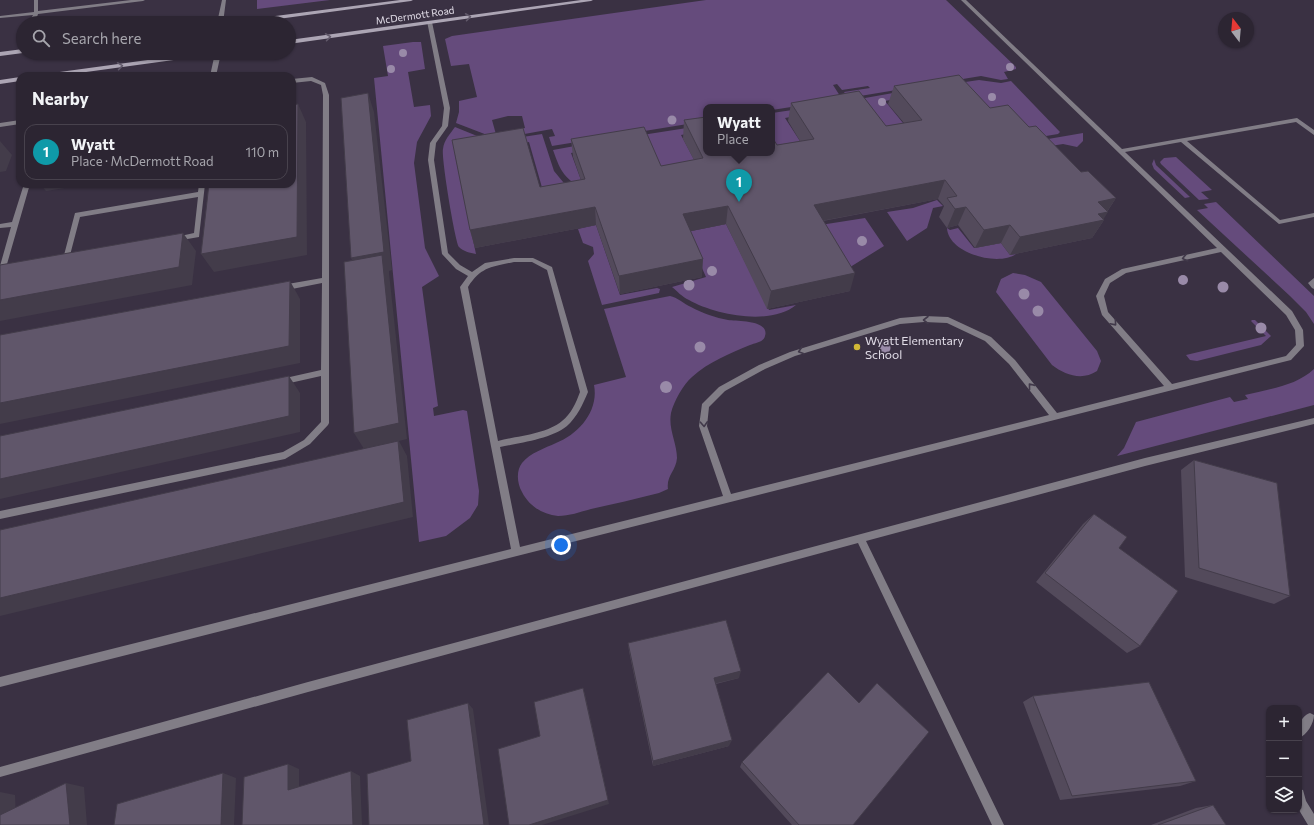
<!DOCTYPE html>
<meta charset="utf-8">
<style>
body{margin:0;font-family:Commissioner,sans-serif;background:#342d3a;color:#f1f3f6}
.controls{position:absolute;right:12px;bottom:12px;display:grid;overflow:hidden;border-radius:8px;box-shadow:0 1px 3px #0004}
.controls button{width:36px;height:36px;display:grid;place-items:center;padding:0;border:0;border-bottom:1px solid #48424d;background:#2c2532;color:#f1f3f6;font:20px sans-serif}
.compass{position:absolute;left:1218px;top:12px;width:36px;height:36px;border-radius:50%;background:#2c2532;box-shadow:0 1px 3px #0004;rotate:344deg}
.you{position:absolute;left:561px;top:545px;width:14px;height:14px;margin:-10px;border:3px solid #fff;border-radius:50%;background:#1a73e8;box-shadow:0 0 0 6px #1a73e833}
.badge{display:grid;place-items:center;width:26px;height:26px;border-radius:50%;background:#8bbbb9;color:#fff;font-size:13px;font-weight:700}
.pin{position:absolute;translate:-50% -33px;filter:drop-shadow(0 1px 2px #0008)}
.pin::after{content:'';position:absolute;top:21px;width:14px;height:12px;background:inherit;clip-path:polygon(0 0,100% 0,50% 100%)}
.popup{position:absolute;left:703px;top:104px;width:72px;height:52px;box-sizing:border-box;display:grid;place-content:center;border-radius:8px;background:#2c2532;filter:drop-shadow(0 1px 3px #0005);font-size:13px;white-space:nowrap;color:#a6a5ac}
.popup b{font-size:15px;color:#f1f3f6}
.popup::after{content:'';position:absolute;left:50%;top:100%;margin-left:-8px;border:8px solid transparent;border-top-color:#2c2532}
.list{margin:0;padding:0;list-style:none}
h2{display:flex;justify-content:space-between;align-items:center;height:52px;margin:0;padding:0 16px;font-size:17px}
h2 small{font-size:13px;font-weight:400;color:#a6a5ac}
.list li{display:grid;grid-template-columns:26px 1fr auto;gap:12px;align-items:center;box-sizing:border-box;height:56px;margin:0 8px 8px;padding:0 8px;border:1px solid #48424d;border-radius:12px}
.list b{display:block;font-size:15px;white-space:nowrap}
.list p{margin:0;font-size:13px;white-space:nowrap;color:#a6a5ac}
.list em{font-size:13px;font-style:normal;color:#a6a5ac}
.icon{flex:none;width:22px;height:22px;fill:none;stroke:currentColor;stroke-width:2;stroke-linecap:round;stroke-linejoin:round}
.map{position:relative;flex:none;width:1314px;height:825px;overflow:hidden}
.search{position:absolute;background:#2c2532;box-shadow:0 1px 3px #0004;left:16px;top:16px;width:280px;height:44px;display:flex;align-items:center;gap:10px;box-sizing:border-box;padding:0 14px;border-radius:22px;color:#a6a5ac;font-size:15px}
.panel{position:absolute;background:#2c2532;box-shadow:0 1px 3px #0004;left:16px;top:72px;width:280px;height:116px;border-radius:12px}
.map>svg:first-child{display:block}
.green{fill:#654b7c}
.lines{fill:none;stroke-linecap:round;stroke-linejoin:round}
.service{fill:#817d86;fill-rule:evenodd}
.minor{fill:#817d86;fill-rule:evenodd}
.secondary{fill:#aca5b4;fill-rule:evenodd}
.tree{fill:#998aa8}
.wall{fill:#534a5b}
.shaded-wall{fill:#433c4a}
.building{fill:#60566a;stroke:#433c4a}
.oneway{stroke:#625a6b}
.oneway2{stroke:#41394a}
.poi-dot{fill:#d1b736;stroke:#3a3143;stroke-width:1.5}
.labels{text-anchor:middle;dominant-baseline:central;stroke-width:3;stroke-linejoin:round;paint-order:stroke}
.far-street-label{font-size:10px;fill:#e1dce7;stroke:#3a3143}
.poi-label{font-size:12px;fill:#e1dce7;stroke:#3a3143;text-anchor:start}
</style>
<div class="map">
<svg width="1314" height="825" viewBox="0 0 1314 825">
<rect width="100%" height="100%" fill="#3a3143"/>
<path class="green" d="M 257,0 L 330,0 L 257,9 Z
M 706,0 L 946,0 L 1016,67 L 1016,69 L 1004,72 L 1008,79 L 1001,80 L 981,76 L 848,98 L 844,92 L 870,88 L 868,86 L 842,90 L 837,84 L 833,85 L 842,99 L 772,110 L 772,107 L 706,107 L 706,121 L 552,146 L 549,137 L 555,136 L 552,129 L 502,138 L 500,132 L 525,128 L 522,116 L 508,116 L 492,120 L 497,138 L 495,138 L 456,123 L 459,112 L 459,101 L 477,97 L 469,64 L 451,66 L 445,39 L 452,36 Z
M 413,42 L 421,42 L 425,69 L 408,72 L 414,107 L 430,105 L 431,116 L 417,142 L 414,163 L 425,248 L 439,276 L 422,287 L 438,406 L 433,408 L 434,416 L 463,410 L 467,411 L 479,491 L 478,505 L 470,518 L 446,536 L 419,542 L 374,78 L 388,76 L 383,46 Z
M 979,80 L 1001,83 L 1011,81 L 1060,132 L 1058,134 L 1016,141 L 917,89 Z
M 910,90 L 911,96 L 885,101 L 912,134 L 878,139 L 820,106 Z
M 813,107 L 812,113 L 785,118 L 807,152 L 772,153 L 772,113 Z
M 706,125 L 706,130 L 681,135 L 700,171 L 662,178 L 610,140 Z
M 455,127 L 487,140 L 455,155 L 476,254 C 470,253 463,251 459,247 C 455,241 441,157 443,149 C 444,140 450,134 455,127 Z
M 1083,133 L 1083,141 L 1077,147 L 1063,144 L 1032,149 L 1019,144 Z
M 542,134 L 554,171 L 568,188 L 545,198 L 529,142 L 498,148 L 496,141 Z
M 602,141 L 606,147 L 571,153 L 585,191 C 564,177 561,173 553,150 Z
M 1176,157 L 1212,190 L 1201,192 L 1209,199 L 1199,200 L 1161,164 L 1160,162 L 1164,158 Z
M 1154,159 L 1156,165 L 1190,197 L 1185,198 L 1154,169 L 1152,164 Z
M 937,200 L 943,206 L 933,208 L 927,228 L 907,241 L 887,212 L 913,208 Z
M 1216,202 L 1314,296 L 1314,324 L 1306,312 L 1290,296 L 1197,210 L 1208,208 L 1204,204 Z
M 865,218 L 884,246 L 847,269 L 814,226 Z
M 726,224 L 769,310 L 796,305 C 771,326 715,315 689,300 C 682,297 677,291 672,287 L 706,277 L 686,232 Z
M 596,225 L 620,295 L 657,288 L 660,289 L 659,293 L 602,305 L 588,261 L 594,254 L 593,247 L 583,243 L 578,229 Z
M 947,228 L 950,230 L 958,228 L 974,248 L 1001,243 L 1010,255 L 1016,254 C 998,267 948,253 947,228 Z
M 1013,273 L 1025,275 L 1041,282 L 1097,351 L 1101,361 L 1097,371 C 1082,381 1065,375 1052,365 L 996,292 L 1001,279 Z
M 670,296 C 677,297 684,304 691,307 C 702,313 716,318 728,320 C 737,321 770,320 765,336 C 764,342 755,343 750,345 C 731,353 708,362 692,377 C 683,385 674,401 671,413 C 668,429 677,443 677,458 C 676,471 666,476 668,489 L 659,493 C 636,499 613,504 591,509 C 580,512 569,516 558,516 C 542,514 529,506 522,492 C 517,483 516,471 522,463 C 530,453 545,448 556,443 C 579,434 599,411 594,385 L 626,377 L 604,309 Z
M 1252,320 L 1255,320 L 1271,336 L 1261,345 L 1197,361 L 1190,360 L 1186,355 L 1266,336 L 1251,321 Z
M 1314,369 L 1314,405 L 1117,456 L 1124,448 L 1136,422 L 1230,397 L 1234,402 L 1248,399 L 1245,395 C 1269,389 1296,386 1314,369 Z"/>
<g class="lines">
<path class="service" d="M 34,0 L 38,0 L 38,11 L 131,0 L 145,0 L 143,1 L 38,14 L 35,23 L 29,23 L 33,15 L 0,18 L 0,16 L 34,12 Z
M 222,0 L 226,0 L 223,23 L 217,23 Z
M 961,0 L 966,0 L 1122,149 L 1297,118 L 1314,130 L 1314,135 L 1296,122 L 1187,141 L 1280,220 L 1314,213 L 1314,217 L 1279,224 L 1181,142 L 1125,152 L 1292,311 L 1303,330 L 1304,346 L 1291,360 L 0,687 L 0,677 L 511,549 L 460,287 L 468,276 L 456,269 L 442,254 L 428,160 L 430,143 L 442,126 L 444,108 L 427,21 L 432,22 L 450,108 L 448,126 L 436,143 L 434,160 L 448,253 L 460,265 L 472,272 L 485,263 L 514,258 L 533,258 L 552,267 L 588,392 C 583,404 577,417 567,426 C 551,439 519,443 500,447 L 520,547 L 723,496 L 699,426 L 702,404 L 719,387 L 759,365 L 790,352 L 900,318 L 924,316 L 948,317 L 991,337 L 1015,360 L 1057,413 L 1164,386 L 1102,315 L 1096,296 L 1105,279 L 1122,269 L 1217,248 ZM 1221,252 L 1286,315 L 1295,330 L 1296,345 L 1286,356 L 1172,384 L 1108,312 L 1104,296 L 1110,283 L 1126,273 ZM 514,262 L 532,262 L 547,270 L 580,392 C 576,403 571,414 562,421 C 547,434 517,436 498,441 L 468,287 C 481,267 491,267 514,262 ZM 924,322 L 947,323 L 985,341 L 1009,364 L 1049,415 L 731,494 L 707,426 L 709,407 L 725,391 L 765,369 L 795,356 L 900,324 Z
M 215,53 L 221,53 L 216,76 L 210,76 Z
M 312,77 L 325,83 L 329,95 L 329,423 L 328,425 L 310,444 L 285,459 L 0,519 L 0,511 L 283,452 L 304,440 L 321,422 L 321,376 L 281,385 L 278,384 L 277,382 L 278,380 L 281,379 L 321,370 L 322,283 L 282,291 L 278,288 L 282,285 L 322,278 L 323,95 L 321,85 L 311,81 L 292,83 L 292,79 Z
M 20,120 L 20,124 L 0,127 L 0,123 Z
M 24,184 L 30,184 L 5,271 L 4,273 L 0,273 L 0,266 L 11,227 L 0,228 L 0,224 L 12,222 Z
M 199,184 L 205,184 L 199,237 L 176,241 L 173,239 L 176,237 L 194,233 L 198,197 L 80,217 L 69,259 L 66,261 L 63,259 L 75,213 L 198,192 Z
M 1314,278 L 1314,289 L 1312,288 L 1308,283 Z
M 1314,418 L 1314,424 L 1145,466 L 866,541 L 1004,825 L 992,825 L 858,543 L 308,692 L 0,777 L 0,767 L 308,682 L 1145,458 Z"/>
<path class="minor" d="M 1310,713 L 1314,715 C 1314,723 1307,735 1299,738 C 1299,728 1299,717 1310,713 Z
M 1299,789 L 1303,790 L 1306,801 L 1314,814 L 1314,825 L 1308,825 L 1299,810 Z"/>
<path class="secondary" d="M 400,0 L 413,0 L 411,1 L 248,23 L 234,23 L 237,21 Z
M 581,0 L 593,0 L 591,1 L 289,44 L 289,40 Z
M 23,49 L 23,53 L 0,56 L 0,52 Z
M 199,53 L 213,53 L 210,55 L 57,76 L 42,76 L 45,74 Z
M 20,77 L 20,81 L 0,84 L 0,80 Z"/>
</g>
<g class="tree">
<circle cx="403" cy="53" r="4"/>
<circle cx="1010" cy="67" r="4"/>
<circle cx="391" cy="69" r="4"/>
<circle cx="992" cy="97" r="4"/>
<circle cx="882" cy="102" r="4"/>
<circle cx="672" cy="120" r="4.5"/>
<circle cx="862" cy="241" r="5"/>
<circle cx="712" cy="271" r="5"/>
<circle cx="1183" cy="280" r="5"/>
<circle cx="689" cy="285" r="5.5"/>
<circle cx="1223" cy="287" r="5.5"/>
<circle cx="1024" cy="294" r="5.5"/>
<circle cx="1038" cy="311" r="5.5"/>
<circle cx="1261" cy="328" r="5.5"/>
<circle cx="700" cy="347" r="5.5"/>
<circle cx="885" cy="348" r="5.5"/>
<circle cx="666" cy="387" r="6"/>
</g>
<path class="wall" d="M 894,86 L 990,108 L 1029,127 L 1081,172 L 1116,198 L 1107,212 L 1103,219 L 1104,220 L 1092,238 L 1010,255 L 1001,243 L 975,248 L 958,225 L 947,228 L 939,217 L 944,206 L 938,199 L 823,221 L 850,291 L 767,309 L 726,224 L 690,231 L 702,277 L 620,294 L 596,225 L 475,248 L 470,230 L 540,187 L 581,180 L 573,157 L 571,139 L 661,166 L 694,160 L 683,139 L 684,120 L 777,145 L 800,141 L 788,121 L 791,103 L 886,126 L 904,123 L 888,104 Z
M 1194,460 L 1290,596 L 1274,604 L 1185,577 L 1181,470 Z
M 1094,514 L 1119,548 L 1140,646 L 1127,653 L 1036,582 L 1083,524 Z
M 628,643 L 739,678 L 716,684 L 729,746 L 653,766 L 629,651 Z
M 1033,696 L 1196,781 L 1180,786 L 1060,800 L 1023,702 Z
M 742,762 L 853,825 L 792,825 L 740,767 Z
M 1213,805 L 1226,825 L 1151,825 L 1196,808 Z"/>
<path class="shaded-wall" d="M 292,89 L 295,95 L 295,112 L 292,113 Z
M 368,93 L 374,112 L 392,270 L 389,271 L 389,273 L 407,439 L 399,441 L 407,456 L 413,517 L 0,616 L 0,598 L 364,449 L 354,433 L 360,276 L 351,258 Z
M 298,104 L 306,122 L 307,255 L 214,272 L 201,254 Z
M 0,141 L 12,155 L 6,171 L 0,172 Z
M 945,180 L 938,199 L 810,223 L 814,205 Z
M 40,184 L 90,184 L 46,191 Z
M 1116,198 L 1106,213 L 1108,212 L 1103,220 L 1104,220 L 1092,238 L 1010,255 L 1020,237 L 1098,202 Z
M 728,206 L 726,224 L 682,233 L 683,214 Z
M 595,207 L 596,225 L 475,248 L 470,230 Z
M 966,207 L 958,225 L 947,228 L 955,209 Z
M 1010,225 L 1001,243 L 975,248 L 984,230 Z
M 183,233 L 196,251 L 192,285 L 0,321 L 0,300 Z
M 703,259 L 702,277 L 620,294 L 619,276 Z
M 855,273 L 850,291 L 767,309 L 771,291 Z
M 290,281 L 300,299 L 300,363 L 0,424 L 0,403 Z
M 289,376 L 300,393 L 300,432 L 0,499 L 0,479 Z
M 741,671 L 739,678 L 713,684 L 714,678 Z
M 583,688 L 585,694 L 609,804 L 542,825 L 529,825 Z
M 468,703 L 473,709 L 489,825 L 484,825 Z
M 732,740 L 729,746 L 653,766 L 653,761 Z
M 288,764 L 299,769 L 299,794 L 288,790 Z
M 351,771 L 360,776 L 362,825 L 353,825 Z
M 223,773 L 236,778 L 234,825 L 221,825 Z
M 66,783 L 84,787 L 87,825 L 70,825 Z
M 0,792 L 15,795 L 16,820 L 0,818 Z"/>
<path class="building" d="M 959,75 L 990,108 L 1008,105 L 1029,127 L 1036,126 L 1081,172 L 1088,171 L 1116,198 L 1098,202 L 1108,212 L 1098,214 L 1104,220 L 1020,237 L 1010,225 L 984,230 L 966,207 L 955,209 L 947,198 L 957,196 L 945,180 L 814,205 L 855,273 L 771,291 L 728,206 L 683,214 L 703,259 L 619,276 L 595,207 L 470,230 L 452,140 L 523,128 L 540,187 L 585,179 L 571,139 L 644,127 L 661,166 L 703,158 L 684,120 L 706,117 L 706,153 L 772,153 L 772,137 L 777,145 L 814,139 L 791,103 L 859,91 L 886,126 L 922,120 L 894,86 Z
M 368,93 L 384,252 L 351,258 L 341,98 Z
M 298,104 L 297,237 L 201,254 L 209,184 L 292,184 L 292,105 Z
M 183,233 L 179,267 L 0,300 L 0,265 Z
M 382,255 L 399,423 L 354,433 L 344,262 Z
M 290,281 L 289,346 L 0,403 L 0,335 Z
M 289,376 L 289,416 L 0,479 L 0,436 Z
M 398,441 L 404,502 L 0,598 L 0,530 Z
M 1194,460 L 1277,483 L 1290,596 L 1199,568 Z
M 1094,514 L 1127,537 L 1119,548 L 1178,591 L 1140,646 L 1045,573 Z
M 726,620 L 741,671 L 714,678 L 732,740 L 653,761 L 628,643 Z
M 828,672 L 859,703 L 877,683 L 929,732 L 853,825 L 799,825 L 742,762 Z
M 1149,682 L 1196,781 L 1072,796 L 1033,696 Z
M 583,688 L 608,800 L 529,825 L 509,825 L 498,749 L 540,736 L 534,702 Z
M 468,703 L 484,825 L 369,825 L 367,774 L 411,761 L 407,720 Z
M 288,764 L 288,790 L 351,771 L 353,825 L 242,825 L 244,777 Z
M 223,773 L 221,825 L 114,825 L 117,804 Z
M 66,783 L 70,825 L 0,825 L 0,815 Z
M 1213,805 L 1226,825 L 1158,825 Z"/>
<defs><path id="oneway-chevron" d="M-2-3.5L2.5 0L-2 3.5" fill="none" stroke-width="1.6" stroke-linecap="round" stroke-linejoin="round"/></defs>
<g class="oneway">
<use href="#oneway-chevron" transform="translate(468 17) rotate(-8)"/>
<use href="#oneway-chevron" transform="translate(328 37) rotate(-8)"/>
<use href="#oneway-chevron" transform="translate(120 66) rotate(-8)"/>
</g>
<g class="oneway2">
<use href="#oneway-chevron" transform="translate(1185 258) rotate(167)"/>
<use href="#oneway-chevron" transform="translate(926 320) rotate(-180)"/>
<use href="#oneway-chevron" transform="translate(1114 323) rotate(49)"/>
<use href="#oneway-chevron" transform="translate(801 351) rotate(163)"/>
<use href="#oneway-chevron" transform="translate(1031 386) rotate(-129)"/>
<use href="#oneway-chevron" transform="translate(704 424) rotate(87)"/>
</g>
<circle class="poi-dot" cx="857" cy="347" r="4"/>
<g class="labels">
<g class="far-street-label">
<text transform="translate(415 15) rotate(-8)">McDermott Road</text>
</g>
<g class="poi-label">
<text x="865" y="340">Wyatt Elementary<tspan x="865" dy="14">School</tspan></text>
</g>
</g>
</svg>
<div class="controls">
<button>+</button>
<button>−</button>
<button><svg class="icon" aria-label="layers" viewBox="0 0 24 24"><path d="M12 4l9 5-9 5-9-5zM3 14l9 5 9-5"/></svg></button>
</div>
<svg class="compass" viewBox="-18 -18 36 36"><path d="M0-13l5 13h-10z" fill="#e53935"/><path d="M0 13l5-13h-10z" fill="#a6a5ac"/></svg>
<div class="you"></div>
<div class="pin badge" style="left:739px;top:202px;background:#0f9aa8">1</div>
<div class="popup"><b>Wyatt</b>Place</div>
<div class="search"><svg class="icon" aria-label="search" viewBox="0 0 24 24"><circle cx="10" cy="10" r="6"/><path d="M15 15l6 6"/></svg>Search here</div>
<section class="panel">
<h2>Nearby<small></small></h2>
<ul class="list">
<li><span class="badge" style="background:#0f9aa8">1</span><div><b>Wyatt</b><p>Place · McDermott Road</p></div><em>110 m</em></li>
</ul>
</section>
</div>
